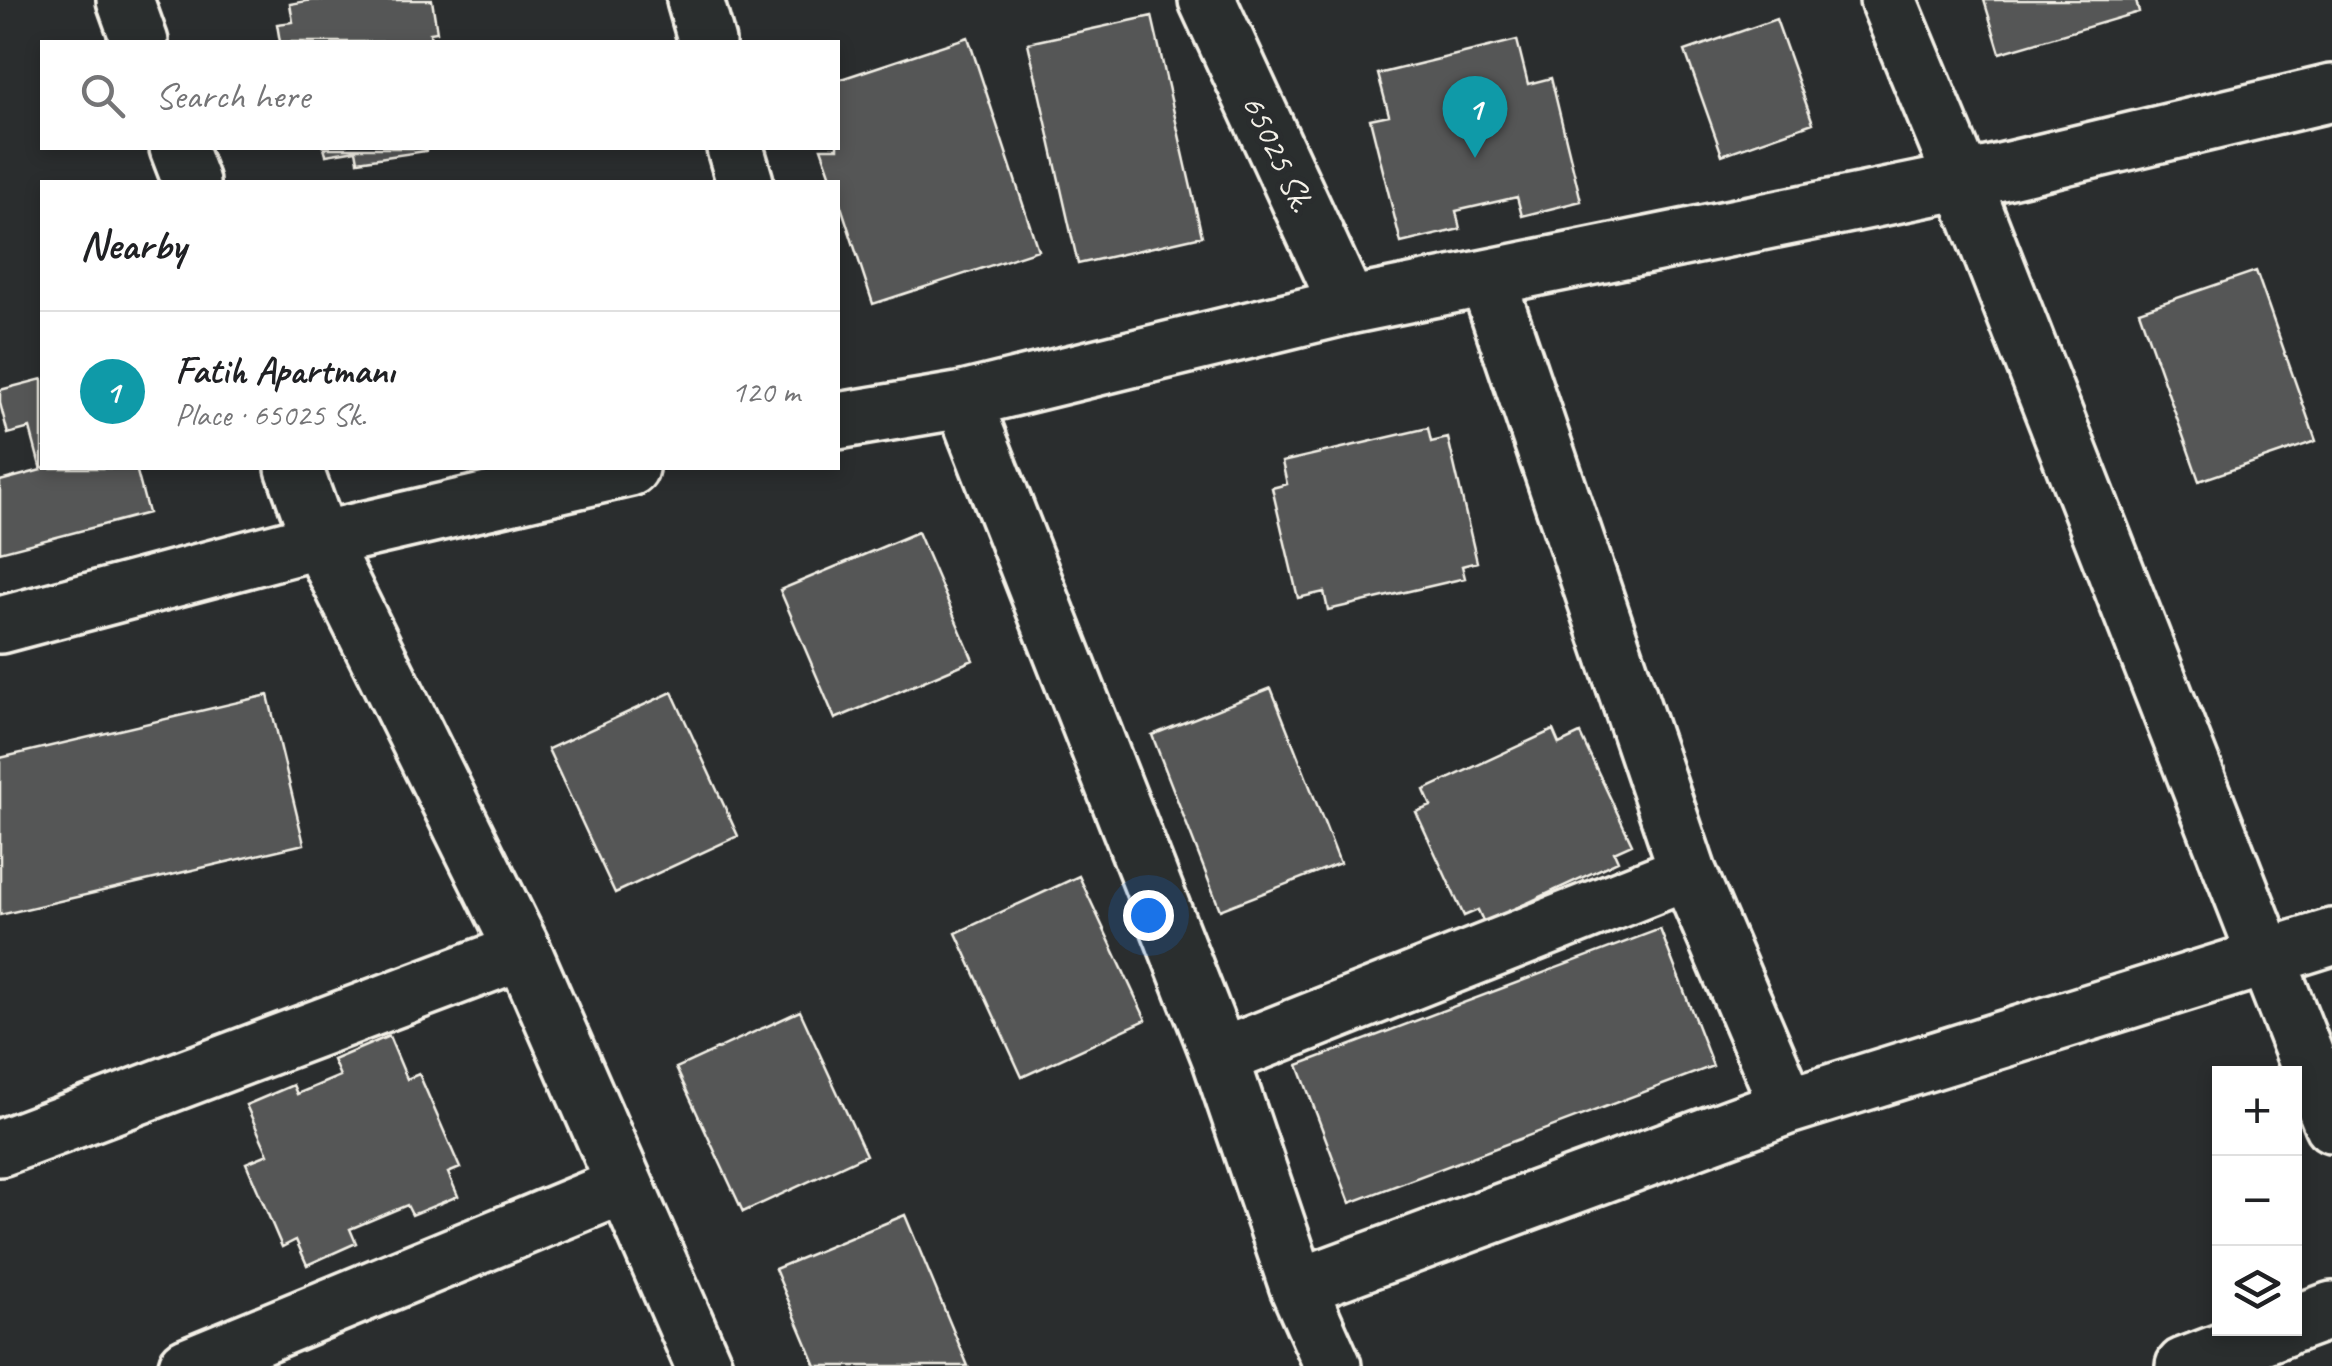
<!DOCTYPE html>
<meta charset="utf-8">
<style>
body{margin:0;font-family:Caveat,sans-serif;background:#f6f6f6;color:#202124}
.controls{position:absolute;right:30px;bottom:30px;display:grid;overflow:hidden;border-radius:0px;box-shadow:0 5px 15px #0003}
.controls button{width:90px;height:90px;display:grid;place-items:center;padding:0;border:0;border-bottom:2px solid #e0e0e0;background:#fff;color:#202124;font:50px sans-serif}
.you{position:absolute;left:1148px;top:915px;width:35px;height:35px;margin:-25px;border:8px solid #fff;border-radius:50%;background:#1a73e8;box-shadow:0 0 0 15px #1a73e833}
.badge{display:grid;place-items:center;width:65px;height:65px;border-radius:50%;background:#847042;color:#fff;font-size:32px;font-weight:700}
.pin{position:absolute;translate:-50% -82px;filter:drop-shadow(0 2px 5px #0008)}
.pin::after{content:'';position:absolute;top:52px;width:35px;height:30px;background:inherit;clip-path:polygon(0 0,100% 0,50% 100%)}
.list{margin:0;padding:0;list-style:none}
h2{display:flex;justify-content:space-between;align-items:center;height:130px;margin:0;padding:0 40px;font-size:42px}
h2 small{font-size:32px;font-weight:400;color:#757577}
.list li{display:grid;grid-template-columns:65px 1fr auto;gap:30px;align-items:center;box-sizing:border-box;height:160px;padding:0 40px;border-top:2px solid #e0e0e0}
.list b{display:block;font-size:38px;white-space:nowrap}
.list p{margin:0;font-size:32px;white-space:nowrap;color:#757577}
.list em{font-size:32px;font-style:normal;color:#757577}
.icon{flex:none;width:55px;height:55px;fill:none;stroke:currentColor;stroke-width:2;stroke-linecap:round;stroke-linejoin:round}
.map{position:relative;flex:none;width:2332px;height:1366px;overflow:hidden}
.search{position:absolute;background:#fff;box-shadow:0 5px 15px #0003;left:40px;top:40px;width:800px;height:110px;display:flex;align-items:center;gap:25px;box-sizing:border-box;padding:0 35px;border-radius:0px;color:#757577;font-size:38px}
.panel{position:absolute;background:#fff;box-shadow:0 5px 15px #0003;left:40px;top:180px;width:800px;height:290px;border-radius:0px}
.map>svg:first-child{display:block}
.building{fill:#555756;stroke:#f4f1e8;stroke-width:2.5}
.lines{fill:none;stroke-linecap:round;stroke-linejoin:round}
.street-casing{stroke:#f4f1e8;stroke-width:62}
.secondary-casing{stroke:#f4f1e8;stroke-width:62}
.street{stroke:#2a2d2e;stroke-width:55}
.secondary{stroke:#2a2d2e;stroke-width:55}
.labels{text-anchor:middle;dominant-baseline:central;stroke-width:10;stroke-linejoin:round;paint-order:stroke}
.street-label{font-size:35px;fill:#f4f1e8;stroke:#2a2d2e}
</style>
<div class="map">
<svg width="2332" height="1366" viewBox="0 0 2332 1366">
<rect width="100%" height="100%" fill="#2a2d2e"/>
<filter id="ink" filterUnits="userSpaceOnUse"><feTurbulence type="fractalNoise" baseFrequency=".01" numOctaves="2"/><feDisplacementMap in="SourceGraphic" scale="20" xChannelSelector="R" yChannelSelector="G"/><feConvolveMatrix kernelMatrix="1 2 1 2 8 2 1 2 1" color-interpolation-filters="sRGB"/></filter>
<g filter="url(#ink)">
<path class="building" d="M 312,0 L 432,0 L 437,32 L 430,33 L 431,42 L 280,42 L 277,24 L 293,22 L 290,4 Z
M 1984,0 L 2136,0 L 2139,12 L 2000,53 Z
M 1152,16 L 1202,236 L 1078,264 L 1028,43 Z
M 1776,19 L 1813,123 L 1722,155 L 1685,51 Z
M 968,37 L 1038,250 L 873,304 L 838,197 L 838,182 L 833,182 L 821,148 L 838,148 L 838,80 Z
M 1517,40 L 1528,84 L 1551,78 L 1581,201 L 1522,216 L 1517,197 L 1456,211 L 1460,229 L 1401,243 L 1370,119 L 1389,115 L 1378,74 Z
M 324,148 L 426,148 L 426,151 L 358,161 L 356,150 L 326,155 Z
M 2256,271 L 2316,441 L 2199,481 L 2139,311 Z
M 42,379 L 42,468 L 136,468 L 148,513 L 0,552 L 0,481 L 41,470 L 30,428 L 8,434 L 0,403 L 0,390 Z
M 1428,428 L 1431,442 L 1448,438 L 1477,562 L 1462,566 L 1465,578 L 1328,610 L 1324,592 L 1298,598 L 1272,488 L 1287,484 L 1282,462 Z
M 918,532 L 973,660 L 835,719 L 780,590 Z
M 1271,688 L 1340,863 L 1220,910 L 1152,735 Z
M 672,692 L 738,836 L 615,893 L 548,749 Z
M 268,695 L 304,844 L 0,915 L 0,758 Z
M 1553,730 L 1559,744 L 1580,734 L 1632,844 L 1614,852 L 1618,861 L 1484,923 L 1478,910 L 1464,916 L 1416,812 L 1431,806 L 1424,790 Z
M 1079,876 L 1146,1020 L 1022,1077 L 956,933 Z
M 1660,929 L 1713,1066 L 1350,1203 L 1298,1065 Z
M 800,1011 L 866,1155 L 743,1212 L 676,1068 Z
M 389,1036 L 407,1079 L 419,1074 L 460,1168 L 448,1173 L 458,1196 L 412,1215 L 407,1205 L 350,1229 L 356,1243 L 307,1265 L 296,1240 L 282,1247 L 246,1163 L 268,1154 L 246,1105 L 293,1085 L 297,1094 L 340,1076 L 333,1060 Z
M 905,1215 L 968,1366 L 816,1366 L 775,1269 Z"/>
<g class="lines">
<defs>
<path id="street" d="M 125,0 L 140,42
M 695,0 L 707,42
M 1207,0 L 1348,306
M 1888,0 L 1963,181 L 2332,1124
M 178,148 L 191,182
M 735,148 L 745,182
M 1487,278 L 1688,872 L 1788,1106
M 963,400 L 1220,1057 L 1298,1287 L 1333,1366
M 838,421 L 963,400 L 1348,306 L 1963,181 L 2332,93
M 294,468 L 320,540 L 523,951 L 704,1366
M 0,625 L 320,540 L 630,468
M 1220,1057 L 1688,872
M 0,1148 L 523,951
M 1298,1287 L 1788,1106 L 2332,937
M 187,1366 L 625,1185"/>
<path id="secondary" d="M 2294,1324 L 2332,1310
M 2184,1366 L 2284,1328"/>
</defs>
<use href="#street" class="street-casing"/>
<use href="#secondary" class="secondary-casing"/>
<use href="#street" class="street"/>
<use href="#secondary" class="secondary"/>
</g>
</g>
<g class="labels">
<g class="street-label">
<text transform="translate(1278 153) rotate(65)">65025 Sk.</text>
</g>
</g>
</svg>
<div class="controls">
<button>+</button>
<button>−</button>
<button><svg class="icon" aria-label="layers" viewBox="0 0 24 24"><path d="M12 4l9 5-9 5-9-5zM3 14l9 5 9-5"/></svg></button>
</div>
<div class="you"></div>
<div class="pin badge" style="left:1475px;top:158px;background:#0f9aa8">1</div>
<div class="search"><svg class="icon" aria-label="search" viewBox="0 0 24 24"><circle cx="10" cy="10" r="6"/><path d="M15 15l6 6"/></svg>Search here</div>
<section class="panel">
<h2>Nearby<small></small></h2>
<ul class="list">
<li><span class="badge" style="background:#0f9aa8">1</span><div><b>Fatih Apartmanı</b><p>Place · 65025 Sk.</p></div><em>120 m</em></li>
</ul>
</section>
</div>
